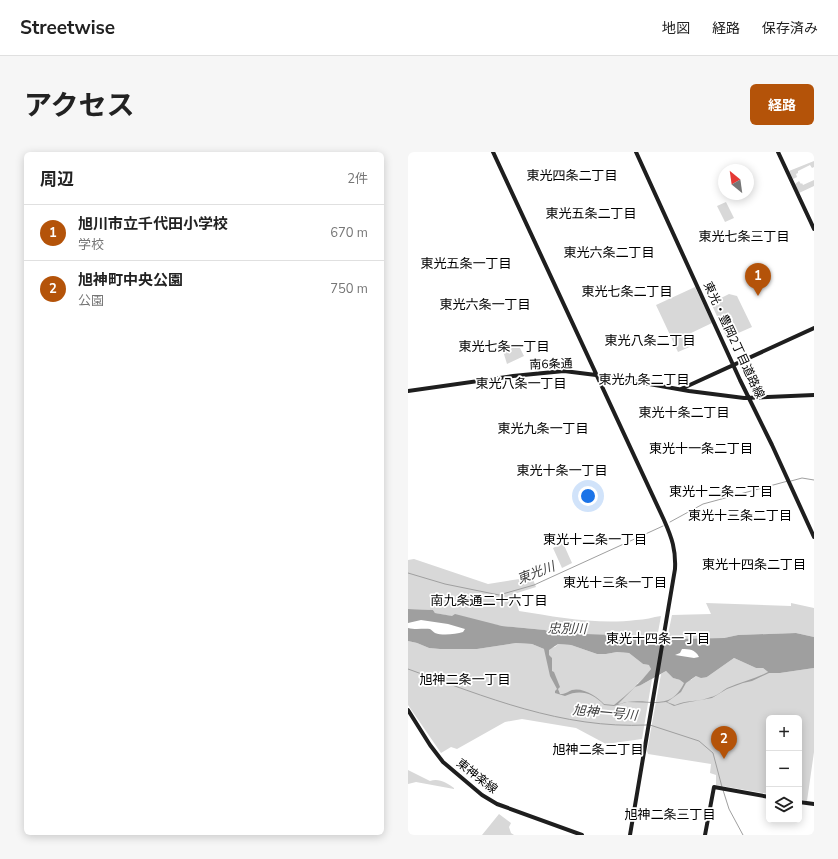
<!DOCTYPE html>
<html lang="ja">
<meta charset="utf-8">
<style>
body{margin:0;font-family:"Nunito Sans","Noto Sans JP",sans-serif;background:#f6f6f6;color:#222}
.controls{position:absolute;right:12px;bottom:12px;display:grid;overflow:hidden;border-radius:6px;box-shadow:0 2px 10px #0003}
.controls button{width:36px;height:36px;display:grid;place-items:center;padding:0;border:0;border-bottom:1px solid #e0e0e0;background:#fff;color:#222;font:20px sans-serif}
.compass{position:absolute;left:310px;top:12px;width:36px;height:36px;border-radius:50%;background:#fff;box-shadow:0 2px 10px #0003;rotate:331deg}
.you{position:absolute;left:180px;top:344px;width:14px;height:14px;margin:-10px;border:3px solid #fff;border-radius:50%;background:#1a73e8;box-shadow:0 0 0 6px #1a73e833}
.badge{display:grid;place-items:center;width:26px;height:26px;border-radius:50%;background:#b45309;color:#fff;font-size:13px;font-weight:700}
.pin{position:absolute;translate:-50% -33px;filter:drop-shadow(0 1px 2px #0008)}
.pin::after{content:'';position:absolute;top:21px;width:14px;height:12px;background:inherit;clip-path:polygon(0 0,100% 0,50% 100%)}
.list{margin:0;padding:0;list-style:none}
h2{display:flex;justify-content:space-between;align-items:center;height:52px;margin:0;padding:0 16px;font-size:17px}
h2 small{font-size:13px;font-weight:400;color:#767676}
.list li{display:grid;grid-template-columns:26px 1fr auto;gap:12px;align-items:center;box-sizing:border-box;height:56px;padding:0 16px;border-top:1px solid #e0e0e0}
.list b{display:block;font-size:15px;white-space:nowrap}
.list p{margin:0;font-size:13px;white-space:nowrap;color:#767676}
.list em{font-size:13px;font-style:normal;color:#767676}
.icon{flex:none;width:22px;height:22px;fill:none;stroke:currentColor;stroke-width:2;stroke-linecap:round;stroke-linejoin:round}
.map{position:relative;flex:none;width:406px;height:683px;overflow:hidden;border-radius:6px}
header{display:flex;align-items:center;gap:24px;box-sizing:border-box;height:56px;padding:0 20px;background:#fff;border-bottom:1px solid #e0e0e0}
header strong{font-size:19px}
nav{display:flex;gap:22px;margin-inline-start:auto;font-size:14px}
.intro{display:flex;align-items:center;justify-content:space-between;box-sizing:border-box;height:96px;padding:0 24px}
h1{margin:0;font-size:28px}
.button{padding:10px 18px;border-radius:6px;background:#b45309;color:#fff;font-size:14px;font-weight:700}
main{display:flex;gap:24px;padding:0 24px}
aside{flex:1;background:#fff;border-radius:6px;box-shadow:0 2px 10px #0003}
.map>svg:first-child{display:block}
.green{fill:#d8d8d8}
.water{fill:#9f9f9f;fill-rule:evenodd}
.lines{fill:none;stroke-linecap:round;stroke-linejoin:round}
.stream{stroke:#9f9f9f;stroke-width:1}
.secondary{stroke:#1e1e1e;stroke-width:4}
.labels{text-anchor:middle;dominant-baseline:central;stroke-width:3.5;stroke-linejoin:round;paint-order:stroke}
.street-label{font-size:12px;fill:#000;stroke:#fff}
.neighbourhood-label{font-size:13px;fill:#000;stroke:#fff}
.water-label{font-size:13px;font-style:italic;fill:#404040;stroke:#fff}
</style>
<header>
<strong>Streetwise</strong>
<nav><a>地図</a><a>経路</a><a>保存済み</a></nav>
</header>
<div class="intro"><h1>アクセス</h1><a class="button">経路</a></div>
<main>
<aside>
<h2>周辺<small>2件</small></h2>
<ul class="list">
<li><span class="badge">1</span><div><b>旭川市立千代田小学校</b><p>学校</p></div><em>670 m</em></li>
<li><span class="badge">2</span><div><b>旭神町中央公園</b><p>公園</p></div><em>750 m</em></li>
</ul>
</aside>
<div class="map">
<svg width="406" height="683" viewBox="0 0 406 683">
<rect width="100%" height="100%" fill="#fff"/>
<path class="green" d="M 406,9 L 406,15 L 404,16 L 402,13 L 390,19 L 390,21 L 388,22 L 389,25 L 385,27 L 381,19 Z
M 406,28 L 406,34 L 391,41 L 387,32 L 391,29 L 393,32 L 394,31 L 395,33 Z
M 318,50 L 326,66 L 317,70 L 309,54 Z
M 287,135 L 304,171 L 281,182 L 286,193 L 270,200 L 248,153 Z
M 321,142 L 329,144 L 344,175 L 319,186 L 303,151 Z
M 110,192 L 116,204 L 99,212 L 95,199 Z
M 155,391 L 164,411 L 154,416 L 145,396 Z
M 6,407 L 80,432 L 124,425 L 128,435 L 106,442 L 111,459 C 149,465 190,473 228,468 C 237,468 245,465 253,464 L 249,486 L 211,483 L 145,481 L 137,478 L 94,474 L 27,461 L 25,458 L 0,457 L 0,408 Z
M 298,451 L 383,454 L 383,451 L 406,456 L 406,485 L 388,481 L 330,483 L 316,486 L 259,487 L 264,463 L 303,462 Z
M 0,489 L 9,491 L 21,496 L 32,497 L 69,497 L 108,491 L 124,492 L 136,497 L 147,495 L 150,492 L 163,493 L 189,502 L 198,502 L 209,500 L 221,501 L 235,512 L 242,513 L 243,517 L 237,525 L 229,532 L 233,533 L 244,527 L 234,587 L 198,592 L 168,576 L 114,567 L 97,570 L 49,597 L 43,595 L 33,601 L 0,553 Z
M 326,506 L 348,516 L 355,516 L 360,520 L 366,521 L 372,521 L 406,516 L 406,600 L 399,649 L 391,647 L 391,566 L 361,566 L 361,642 L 308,633 L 308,623 L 302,621 L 303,612 L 240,602 L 239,599 L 253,522 L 258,519 L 265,526 L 272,528 L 283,528 L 288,524 L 299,525 Z
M 0,618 L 22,629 C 31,626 39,631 46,636 L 46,637 L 8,630 L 0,632 Z
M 91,662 L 103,671 L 101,675 L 103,681 L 106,683 L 74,683 Z"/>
<path class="water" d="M 0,457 L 25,458 L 27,461 L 44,464 L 47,462 L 94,474 L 137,478 L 145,481 L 211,483 L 259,487 L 316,486 L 330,483 L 388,481 L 406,485 L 406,516 L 372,521 L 361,521 L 344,529 L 335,531 L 319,537 L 304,546 L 276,551 L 266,554 L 258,550 L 249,551 L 219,550 L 206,554 L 196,553 C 185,541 172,537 157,544 L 147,541 L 147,539 L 149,537 L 142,524 L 136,497 L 124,492 L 108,491 L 69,497 L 32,497 L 21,496 L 9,491 L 0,489 L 0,476 C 8,478 16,476 22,477 C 24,478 25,480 27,481 C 35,484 48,482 55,480 L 57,477 L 40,472 L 13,468 L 0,471 ZM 150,492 L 163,493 L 189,502 L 198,502 L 209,500 L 221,501 L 235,512 L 241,513 L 243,517 C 234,529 218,544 206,553 L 196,552 C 190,545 175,535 164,538 C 159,540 158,542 152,542 L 150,537 L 152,535 L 146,520 L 144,519 L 144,506 L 141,503 L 141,498 ZM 274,497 C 281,497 287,497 291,505 L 286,506 L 267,503 L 272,501 ZM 326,506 L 348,516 L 355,516 L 360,520 C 347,527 333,530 319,536 C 314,539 309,544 303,545 C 291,550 278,548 267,553 L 259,550 L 273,540 L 278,531 L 288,524 L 293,526 L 299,525 ZM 258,519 L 265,526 L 272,528 L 276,531 C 262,560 243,546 219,550 C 216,550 214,552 210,552 L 227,535 L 233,533 Z"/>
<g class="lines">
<path class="stream" d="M 383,329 L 394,326 L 406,328
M 262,370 L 295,352 L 380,329
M 0,421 L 37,432 L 91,443 L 126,433 L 255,374
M 0,517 C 78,545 154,577 239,573
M 242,573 L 291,589 L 305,601 L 314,635
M 315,638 L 321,657 L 335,683"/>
<path class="secondary" d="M 85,0 L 256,368 C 264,386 268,398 267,417 L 222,683
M 228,0 L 332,228 L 364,293 L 406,385
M 370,0 L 406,77
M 273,237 L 406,176
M 0,239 L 105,224 L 156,219 L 196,224 L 281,239 L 336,246 L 406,243
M 0,558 L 22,593 L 35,610 L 74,643 L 89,652 L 174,683
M 391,650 L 406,652
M 297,683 L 306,635 L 361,645"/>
</g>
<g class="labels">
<g class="street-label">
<text transform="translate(326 188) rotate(65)">東光・豊岡2丁目道路線</text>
<text transform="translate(143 212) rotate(-2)">南6条通</text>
<text transform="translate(69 624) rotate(38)">東神楽線</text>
</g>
<g class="neighbourhood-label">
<text x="164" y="24">東光四条二丁目</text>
<text x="183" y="62">東光五条二丁目</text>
<text x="336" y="85">東光七条三丁目</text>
<text x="201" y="101">東光六条二丁目</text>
<text x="58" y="112">東光五条一丁目</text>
<text x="219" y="140">東光七条二丁目</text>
<text x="77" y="153">東光六条一丁目</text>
<text x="242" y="189">東光八条二丁目</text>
<text x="96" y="195">東光七条一丁目</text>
<text x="236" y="228">東光九条二丁目</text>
<text x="113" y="232">東光八条一丁目</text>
<text x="276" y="261">東光十条二丁目</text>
<text x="135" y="277">東光九条一丁目</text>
<text x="293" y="297">東光十一条二丁目</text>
<text x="154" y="319">東光十条一丁目</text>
<text x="313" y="340">東光十二条二丁目</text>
<text x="332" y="364">東光十三条二丁目</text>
<text x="187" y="388">東光十二条一丁目</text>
<text x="346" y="413">東光十四条二丁目</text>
<text x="207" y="431">東光十三条一丁目</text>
<text x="81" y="449">南九条通二十六丁目</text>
<text x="250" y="487">東光十四条一丁目</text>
<text x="57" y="528">旭神二条一丁目</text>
<text x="190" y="598">旭神二条二丁目</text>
<text x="262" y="663">旭神二条三丁目</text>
</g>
<g class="water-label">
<text transform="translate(128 421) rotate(-21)">東光川</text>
<text transform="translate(159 477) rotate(1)">忠別川</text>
<text transform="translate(197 561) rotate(5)">旭神一号川</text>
</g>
</g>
</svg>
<div class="controls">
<button>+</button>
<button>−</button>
<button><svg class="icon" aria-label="layers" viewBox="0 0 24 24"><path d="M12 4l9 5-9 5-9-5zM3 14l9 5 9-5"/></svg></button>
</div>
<svg class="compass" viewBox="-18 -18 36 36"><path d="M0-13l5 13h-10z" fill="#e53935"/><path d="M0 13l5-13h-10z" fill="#767676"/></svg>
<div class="you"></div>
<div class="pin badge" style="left:350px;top:144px">1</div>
<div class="pin badge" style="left:316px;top:607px">2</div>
</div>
</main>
